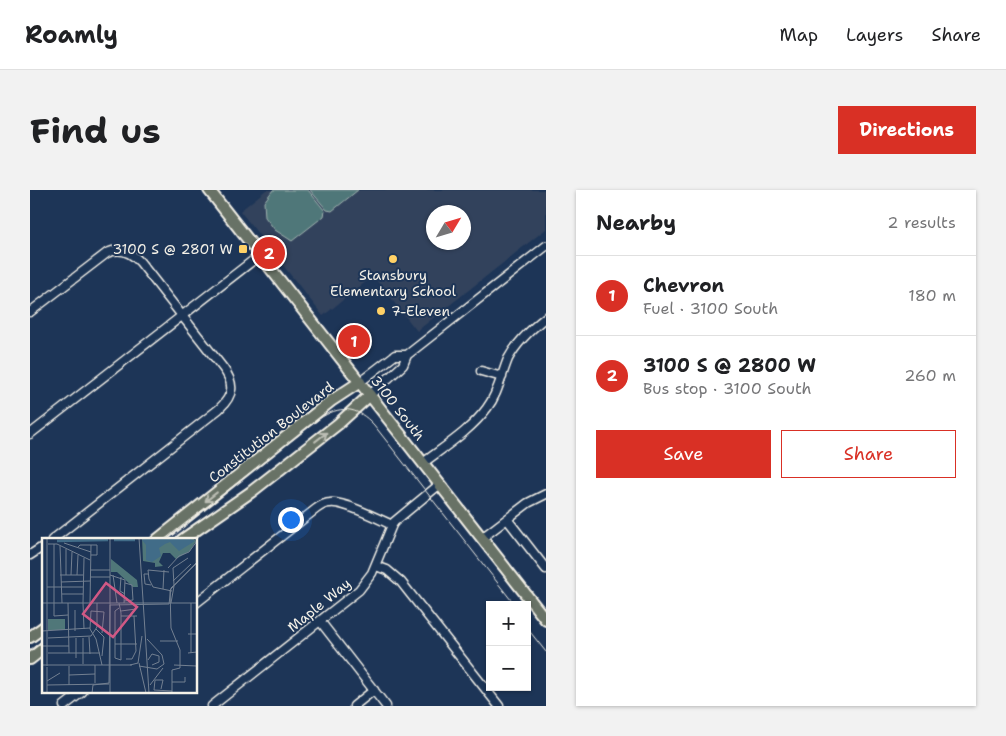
<!DOCTYPE html>
<meta charset="utf-8">
<style>
body{margin:0;font-family:"Shantell Sans",sans-serif;background:#f2f2f2;color:#202124}
.controls{position:absolute;right:15px;bottom:15px;display:grid;overflow:hidden;border-radius:0px;box-shadow:0 1px 4px #0004}
.controls button{width:45px;height:45px;display:grid;place-items:center;padding:0;border:0;border-bottom:1px solid #e0e0e0;background:#fff;color:#202124;font:25px sans-serif}
.compass{position:absolute;left:396px;top:15px;width:45px;height:45px;border-radius:50%;background:#fff;box-shadow:0 1px 4px #0004;rotate:52deg}
.you{position:absolute;left:260px;top:329px;width:18px;height:18px;margin:-12px;border:4px solid #fff;border-radius:50%;background:#1a73e8;box-shadow:0 0 0 8px #1a73e833}
.badge{display:grid;place-items:center;width:32px;height:32px;border-radius:50%;background:#d93025;color:#fff;font-size:16px;font-weight:700}
.pin{position:absolute;translate:-50% -50%;border:2px solid #fff;box-shadow:0 1px 5px #0006}
.list{margin:0;padding:0;list-style:none}
h2{display:flex;justify-content:space-between;align-items:center;height:65px;margin:0;padding:0 20px;font-size:21px}
h2 small{font-size:16px;font-weight:400;color:#757577}
.list li{display:grid;grid-template-columns:32px 1fr auto;gap:15px;align-items:center;box-sizing:border-box;height:80px;padding:0 20px;border-top:1px solid #e0e0e0}
.list b{display:block;font-size:19px;white-space:nowrap}
.list p{margin:0;font-size:16px;white-space:nowrap;color:#757577}
.list em{font-size:16px;font-style:normal;color:#757577}
.actions{display:flex;gap:10px;padding:15px 20px}
.actions a{flex:1;padding:11px 0;border:1px solid #d93025;border-radius:0px;text-align:center;font-size:18px;color:#d93025}
.actions .main{background:#d93025;color:#fff}
.map{position:relative;flex:none;width:516px;height:516px;overflow:hidden;border-radius:0px}
header{display:flex;align-items:center;gap:30px;box-sizing:border-box;height:70px;padding:0 25px;background:#fff;border-bottom:1px solid #e0e0e0}
header strong{font-size:24px}
nav{display:flex;gap:28px;margin-inline-start:auto;font-size:18px}
.intro{display:flex;align-items:center;justify-content:space-between;box-sizing:border-box;height:120px;padding:0 30px}
h1{margin:0;font-size:35px}
.button{padding:12px 22px;border-radius:0px;background:#d93025;color:#fff;font-size:18px;font-weight:700}
main{display:flex;gap:30px;padding:0 30px}
aside{flex:1;background:#fff;border-radius:0px;box-shadow:0 1px 4px #0004}
.map>svg:first-child{display:block}
.built{fill:#31425c;fill-rule:evenodd}
.green{fill:#507779;stroke:#a2b4b0}
.lines{fill:none;stroke-linecap:round;stroke-linejoin:round}
.minor-casing{stroke:#f4f1e8;stroke-width:11}
.major-casing{stroke:#f4f1e8;stroke-width:14}
.minor{stroke:#1d3557;stroke-width:8}
.major{stroke:#687266;stroke-width:10}
.tram{stroke:#f4f1e8;stroke-width:1}
.oneway{stroke:#bcbeb4}
.poi-dot{fill:#ffd166;stroke:#1d3557;stroke-width:2}
.labels{text-anchor:middle;dominant-baseline:central;stroke-width:4;stroke-linejoin:round;paint-order:stroke}
.poi-label{font-size:14px;fill:#f4f1e8;stroke:#1d3557;text-anchor:end}
.street-label{font-size:14px;fill:#f4f1e8;stroke:#1d3557}
.inset-river{fill:none;stroke:#416c88;stroke-width:2.5}
.inset-road{fill:none;stroke:#738091;stroke-width:1}
.view{fill:#d15985;fill-opacity:0.15;stroke:#d15985;stroke-width:2.5}
.inset-edge{fill:none;stroke:#f4f1e8;stroke-width:2.5}
</style>
<header>
<strong>Roamly</strong>
<nav><a>Map</a><a>Layers</a><a>Share</a></nav>
</header>
<div class="intro"><h1>Find us</h1><a class="button">Directions</a></div>
<main>
<div class="map">
<svg width="516" height="516" viewBox="0 0 516 516">
<rect width="100%" height="100%" fill="#1d3557"/>
<filter id="ink" filterUnits="userSpaceOnUse"><feTurbulence type="fractalNoise" baseFrequency=".02" numOctaves="2"/><feDisplacementMap in="SourceGraphic" scale="10" xChannelSelector="R" yChannelSelector="G"/><feConvolveMatrix kernelMatrix="1 2 1 2 8 2 1 2 1" color-interpolation-filters="sRGB"/></filter>
<g filter="url(#ink)">
<path class="built" d="M 236,0 L 516,0 L 516,39 L 387,141 L 343,86 L 293,126 L 210,21 ZM 403,22 L 433,22 L 433,52 L 403,52 Z"/>
<path class="green" d="M 243,0 L 278,0 L 295,21 L 294,26 L 262,51 L 245,40 L 235,27 L 234,12 Z
M 280,0 L 328,0 L 302,21 L 297,20 Z"/>
<g class="lines">
<defs>
<path id="minor" d="M 0,122 L 77,63 C 90,57 101,62 110,72 L 193,178 C 205,194 204,205 189,219 L 22,350
M 451,181 L 472,187
M 330,192 L 365,165 L 377,165
M 340,205 L 373,175 L 377,165 L 516,56
M 0,244 L 230,65
M 393,273 C 414,257 441,240 457,218 C 468,204 471,186 478,169 C 487,152 501,139 516,127
M 477,329 L 516,379
M 452,348 L 498,313 L 516,304
M 0,365 L 14,356
M 346,376 L 357,380 L 371,392 L 469,516
M 166,413 L 286,319 C 290,316 295,313 300,313 C 313,311 349,329 362,335
M 290,431 L 356,516
M 34,516 L 52,502
M 182,516 L 329,400 L 342,383 L 362,335 L 364,332 L 410,294
M 324,516 L 344,500"/>
<path id="major" d="M 179,0 L 516,430
M 127,350 L 301,211 L 330,192
M 152,350 L 221,302 L 308,234 L 340,205
M 0,447 L 14,437
M 0,469 L 14,458"/>
</defs>
<use href="#minor" class="minor-casing"/>
<use href="#major" class="major-casing"/>
<use href="#minor" class="minor"/>
<use href="#major" class="major"/>
<path class="tram" d="M 134,350 L 289,229 C 309,215 327,216 344,235 L 485,415
M 497,438 L 516,462
M 0,460 L 14,449"/>
</g>
<defs><path id="oneway-shaft" d="M-6 0H5M1.5-3L5.5 0L1.5 3" fill="none" stroke-width="1.6" stroke-linecap="round" stroke-linejoin="round" transform="scale(1.25)"/></defs>
<g class="oneway">
<use href="#oneway-shaft" transform="translate(291 247) rotate(-38)"/>
<use href="#oneway-shaft" transform="translate(181 307) rotate(142)"/>
</g>
</g>
<g class="poi-dot">
<rect x="208" y="54" width="10" height="10" rx="2.5"/>
<circle cx="363" cy="69" r="5"/>
<circle cx="351" cy="121" r="5"/>
</g>
<g class="labels">
<g class="poi-label">
<text x="203" y="59">3100 S @ 2801 W</text>
<text x="363" y="85" text-anchor="middle">Stansbury<tspan x="363" dy="16">Elementary School</tspan></text>
<text x="361" y="121" text-anchor="start">7-Eleven</text>
</g>
<g class="street-label">
<text transform="translate(368 218) rotate(52)">3100 South</text>
<text transform="translate(241 242) rotate(-38)">Constitution Boulevard</text>
<text transform="translate(289 415) rotate(-39)">Maple Way</text>
</g>
</g>
<g transform="translate(12 348)">
<rect width="155" height="155" fill="#1d3557"/>
<path d="M 100,0 L 150,0 L 154,3 L 148,13 L 134,21 L 128,15 L 121,15 L 117,24 L 121,28 L 113,29 L 113,25 L 101,23 ZM 69,21 L 95,42 L 96,49 L 91,49 L 75,34 L 69,34 ZM 6,81 L 23,81 L 23,92 L 6,92 Z" fill="#507779"/>
<path d="M 103,0 L 146,0 L 153,3 L 137,13 L 128,4 L 123,6 L 117,10 L 119,18 L 110,24 L 104,22 L 104,7 L 100,2 Z" fill="#416c88"/>
<path class="inset-river" d="M 72,2 L 93,2M 15,3 L 66,2"/>
<path class="inset-road" d="M 5,0 L 5,128M 68,0 L 68,65M 97,0 L 107,155M 22,5 L 49,14M 6,6 L 15,6 L 48,22M 12,6 L 12,78 L 26,77M 18,8 L 20,65M 35,10 L 38,7 L 55,7 L 55,17 L 49,17M 126,30 L 137,18 L 147,14 L 155,3M 48,32 L 68,32M 127,34 L 106,32 L 107,41 L 111,49 L 130,53M 106,36 L 102,36 L 103,46 L 109,47M 18,37 L 41,37M 24,37 L 24,11M 29,37 L 30,14M 35,37 L 36,17M 68,37 L 83,42 L 82,65M 71,37 L 75,65M 48,39 L 68,39M 79,39 L 78,53 L 83,56M 131,43 L 149,26M 19,44 L 48,43M 132,47 L 131,30 L 146,20M 5,49 L 41,49M 121,51 L 122,32M 20,56 L 41,56M 82,63 L 91,62 L 90,47 L 83,45M 0,65 L 155,65M 26,65 L 27,115M 41,65 L 42,20M 41,65 L 42,91M 48,65 L 49,7M 77,65 L 79,75 L 79,122 L 73,120 L 73,73 L 77,70M 129,65 L 132,48M 33,72 L 33,93M 79,73 L 94,71M 79,78 L 95,78M 54,91 L 62,99 L 60,118M 0,93 L 48,90M 47,99 L 48,116M 6,100 L 49,98 L 55,89 L 55,65M 34,100 L 34,120M 41,100 L 41,126M 118,103 L 136,103M 73,106 L 95,106M 0,108 L 27,108M 6,115 L 58,115M 146,115 L 155,114 L 155,96 L 146,96M 149,115 L 149,65M 84,121 L 90,121 L 94,113 L 92,78M 106,122 L 110,116 L 117,118 L 117,124 L 110,127M 97,125 L 104,155M 0,127 L 90,127M 60,127 L 54,101 L 48,91 L 49,73 L 62,74 L 60,95M 88,127 L 96,125 L 100,98M 132,127 L 155,128M 97,128 L 115,131 L 122,126 L 120,117 L 105,101M 5,129 L 5,155M 27,137 L 53,136M 5,143 L 18,135M 130,144 L 143,144 L 143,139M 53,145 L 53,127M 5,147 L 67,146M 27,147 L 27,128M 108,147 L 121,130M 119,151 L 121,142 L 113,142 L 112,152 L 130,153M 50,155 L 51,147 L 67,145 L 68,67 L 127,66 L 129,50 L 155,25M 68,155 L 68,65M 130,155 L 130,132 L 138,130 L 138,112 L 129,90 L 128,52 L 155,24"/>
<path class="view" d="M 64,45 L 95,69 L 71,99 L 41,76 Z"/>
<rect width="155" height="155" class="inset-edge"/>
</g>
</svg>
<div class="controls">
<button>+</button>
<button>−</button>
</div>
<svg class="compass" viewBox="-18 -18 36 36"><path d="M0-13l5 13h-10z" fill="#e53935"/><path d="M0 13l5-13h-10z" fill="#757577"/></svg>
<div class="you"></div>
<div class="pin badge" style="left:324px;top:151px">1</div>
<div class="pin badge" style="left:239px;top:63px">2</div>
</div>
<aside>
<h2>Nearby<small>2 results</small></h2>
<ul class="list">
<li><span class="badge">1</span><div><b>Chevron</b><p>Fuel · 3100 South</p></div><em>180 m</em></li>
<li><span class="badge">2</span><div><b>3100 S @ 2800 W</b><p>Bus stop · 3100 South</p></div><em>260 m</em></li>
</ul>
<div class="actions"><a class="main">Save</a><a>Share</a></div>
</aside>
</main>
